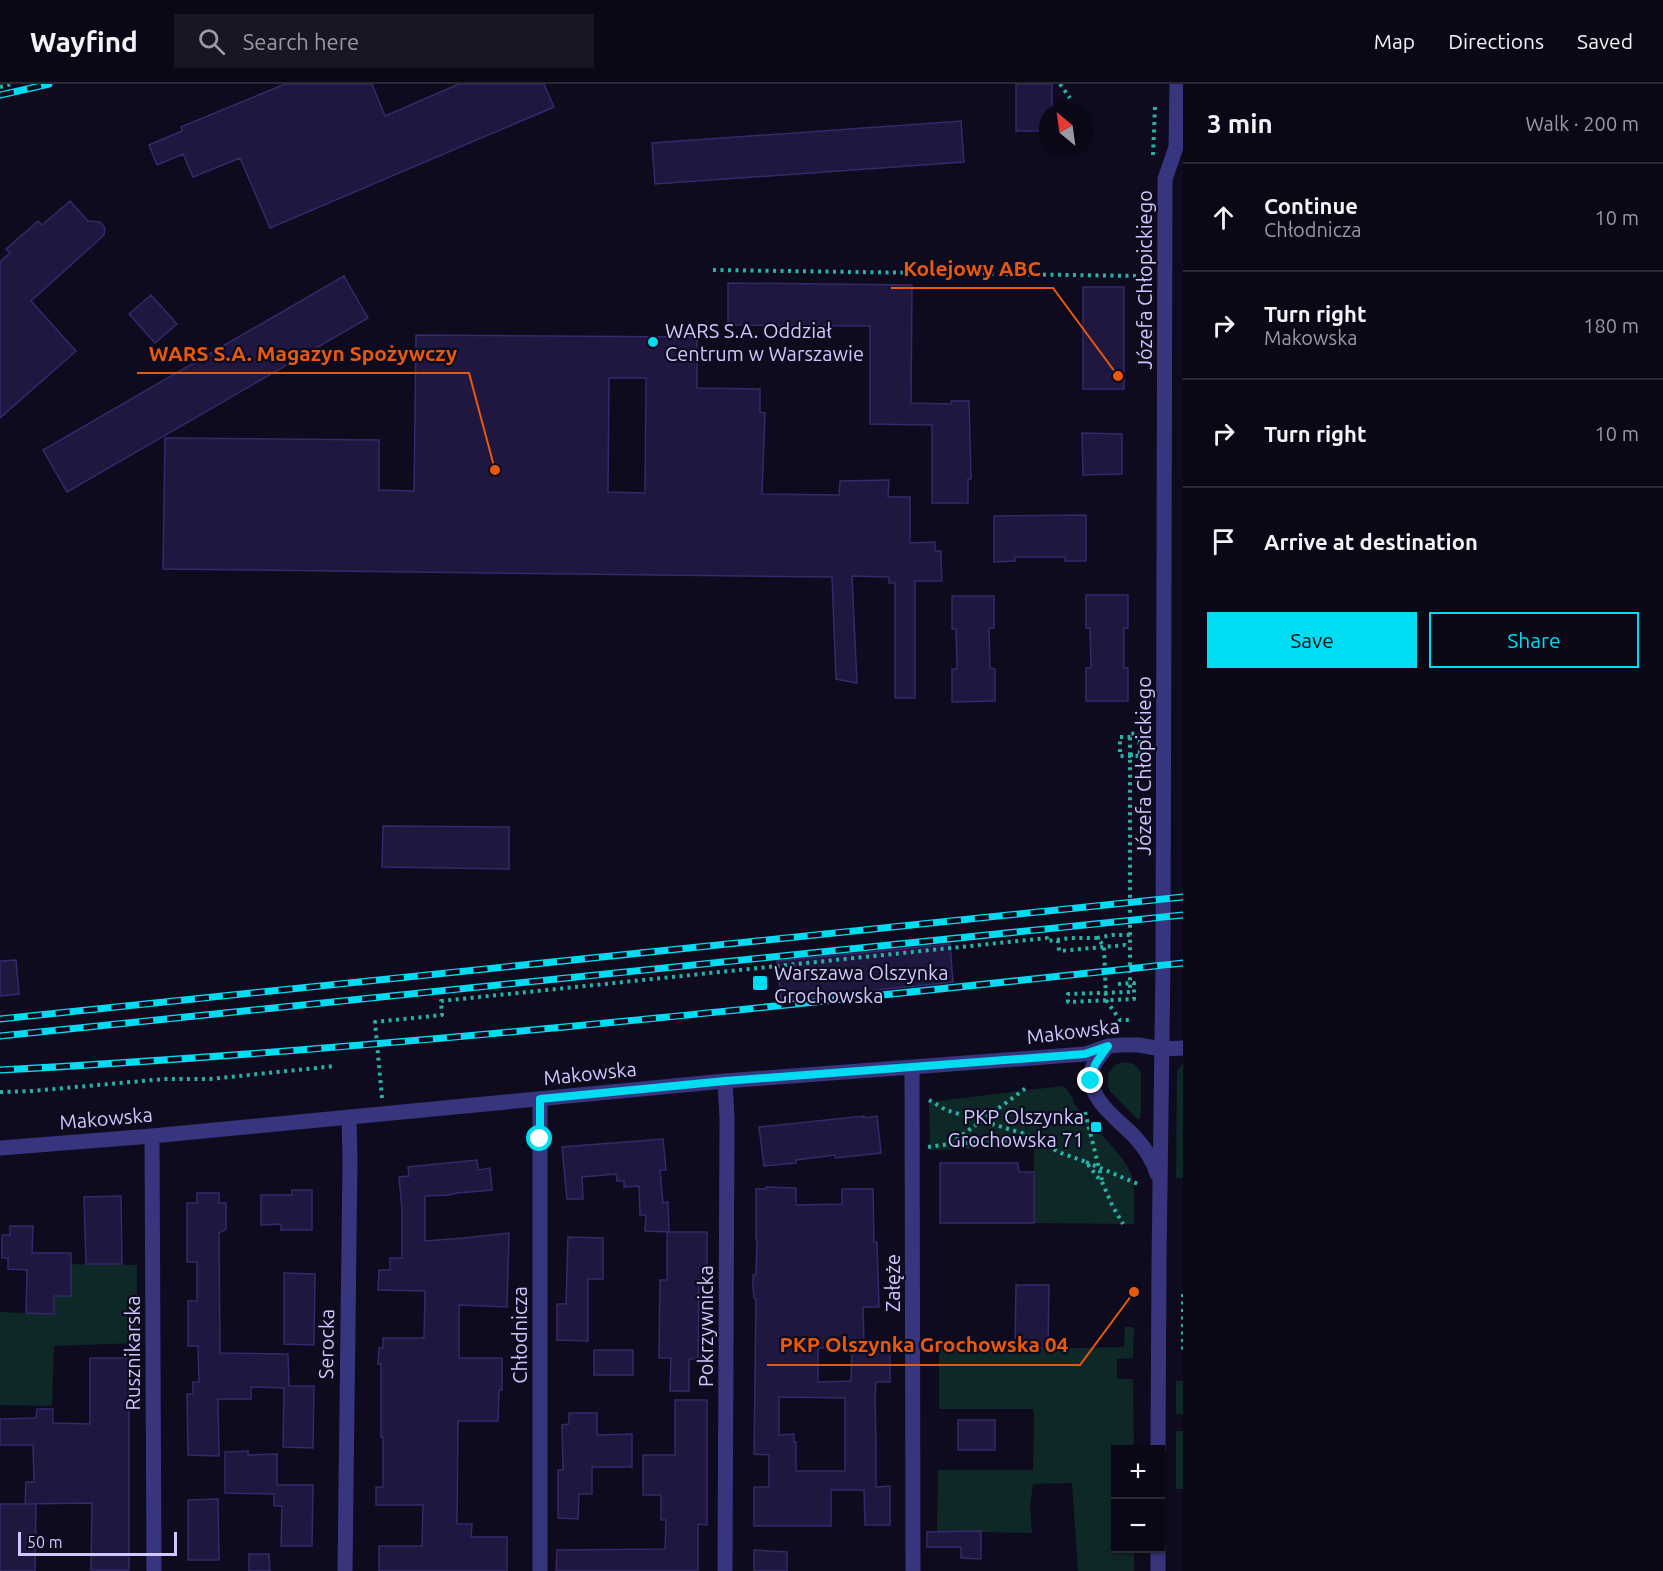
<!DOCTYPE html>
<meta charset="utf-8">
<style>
body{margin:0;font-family:Ubuntu,sans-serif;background:#181623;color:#f1f3f6}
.controls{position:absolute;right:18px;bottom:18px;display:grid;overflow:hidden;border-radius:0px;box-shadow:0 2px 4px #0004}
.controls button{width:54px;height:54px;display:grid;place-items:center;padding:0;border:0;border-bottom:2px solid #2a2935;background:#0a0816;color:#f1f3f6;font:30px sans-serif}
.compass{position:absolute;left:1039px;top:18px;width:54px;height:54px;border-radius:50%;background:#0a0816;box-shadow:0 2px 4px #0004;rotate:331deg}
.scale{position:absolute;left:18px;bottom:15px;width:159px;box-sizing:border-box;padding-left:6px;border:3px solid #cec8ff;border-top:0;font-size:16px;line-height:21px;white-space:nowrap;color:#cec8ff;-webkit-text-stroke:4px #0e0b1e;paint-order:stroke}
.stop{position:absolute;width:18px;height:18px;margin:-14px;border:4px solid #00ddf3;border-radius:50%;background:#fff}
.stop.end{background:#00ddf3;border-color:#fff;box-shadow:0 2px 6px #0008}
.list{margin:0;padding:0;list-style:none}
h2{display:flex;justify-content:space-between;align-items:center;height:78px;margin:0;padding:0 24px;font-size:26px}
h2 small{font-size:20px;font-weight:400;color:#999aa1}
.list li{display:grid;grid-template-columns:39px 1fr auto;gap:18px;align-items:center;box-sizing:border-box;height:108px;padding:0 24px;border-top:2px solid #2a2935}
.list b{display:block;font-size:22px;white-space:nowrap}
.list p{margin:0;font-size:20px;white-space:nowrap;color:#999aa1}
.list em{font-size:20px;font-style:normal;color:#999aa1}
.actions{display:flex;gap:12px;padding:18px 24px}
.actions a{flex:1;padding:14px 0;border:2px solid #00ddf3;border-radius:0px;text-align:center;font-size:21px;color:#00ddf3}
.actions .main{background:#00ddf3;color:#111}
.icon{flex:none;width:33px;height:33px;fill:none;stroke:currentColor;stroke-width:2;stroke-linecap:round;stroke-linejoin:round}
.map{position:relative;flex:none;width:1183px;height:1487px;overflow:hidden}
header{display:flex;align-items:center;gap:36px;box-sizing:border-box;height:84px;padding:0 30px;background:#0a0816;border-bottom:2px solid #2a2935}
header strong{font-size:28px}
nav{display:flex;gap:33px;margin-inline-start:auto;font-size:21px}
.search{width:420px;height:54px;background:#181623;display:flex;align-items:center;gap:15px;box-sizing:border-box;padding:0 21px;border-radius:0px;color:#999aa1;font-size:22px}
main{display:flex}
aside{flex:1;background:#0a0816}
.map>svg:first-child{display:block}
.green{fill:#0e2827}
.building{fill:#1f173f;stroke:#35296b;stroke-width:1.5;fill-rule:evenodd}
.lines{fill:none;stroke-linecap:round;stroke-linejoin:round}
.path{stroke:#2ab1a7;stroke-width:4;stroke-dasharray:3 4.5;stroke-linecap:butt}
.minor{stroke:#37357e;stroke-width:15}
.rail-casing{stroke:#00ddf3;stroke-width:7}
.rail{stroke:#0e0b1e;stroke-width:4.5;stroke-dasharray:14;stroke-linecap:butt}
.route{stroke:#00ddf3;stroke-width:8}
.poi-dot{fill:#00ddf3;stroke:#0e0b1e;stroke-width:2}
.labels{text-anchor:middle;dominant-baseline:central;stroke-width:4.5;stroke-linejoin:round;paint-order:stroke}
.street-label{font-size:20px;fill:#cec8ff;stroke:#0e0b1e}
.poi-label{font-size:20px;fill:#cec8ff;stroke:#0e0b1e;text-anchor:start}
.leader{fill:none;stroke:#e8590c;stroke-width:2}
.callout-dot{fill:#e8590c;stroke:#0e0b1e;stroke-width:2}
.callout-label{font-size:21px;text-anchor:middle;font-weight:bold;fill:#e8590c;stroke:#0e0b1e;stroke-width:4.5;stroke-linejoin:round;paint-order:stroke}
</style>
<header>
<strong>Wayfind</strong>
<div class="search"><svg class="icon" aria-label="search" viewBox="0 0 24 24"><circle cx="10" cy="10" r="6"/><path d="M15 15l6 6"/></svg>Search here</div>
<nav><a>Map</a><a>Directions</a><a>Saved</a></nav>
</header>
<main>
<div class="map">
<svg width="1183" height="1487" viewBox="0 0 1183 1487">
<rect width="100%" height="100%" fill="#0e0b1e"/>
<path class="green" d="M 1122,978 L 1134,980 L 1141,988 L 1141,1026 L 1140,1035 L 1136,1034 L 1110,1007 L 1108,1001 L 1108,990 L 1115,981 Z
M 1183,979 L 1183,1094 L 1176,1094 L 1177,995 L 1177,987 Z
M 1063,1002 C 1072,1008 1072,1018 1078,1025 C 1092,1043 1124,1070 1131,1090 C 1136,1106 1134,1123 1134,1140 L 1034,1139 L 1034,1063 L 930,1066 L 929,1018 Z
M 55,1180 L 137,1181 L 137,1259 L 54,1262 L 52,1322 L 0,1321 L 0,1228 L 54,1230 Z
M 1125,1243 L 1132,1243 L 1134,1244 L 1133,1274 L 1117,1275 L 1117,1295 L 1133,1295 L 1134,1365 L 1116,1366 L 1116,1464 L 1134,1465 L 1134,1487 L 1078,1487 L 1072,1399 L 1033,1400 L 1030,1422 L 1032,1449 L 937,1447 L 938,1386 L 1033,1386 L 1034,1331 L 1033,1325 L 939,1325 L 939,1262 L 1032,1265 L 1124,1263 Z
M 1176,1297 L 1183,1297 L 1183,1330 L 1176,1330 Z
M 1176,1347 L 1183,1347 L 1183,1405 L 1176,1405 Z"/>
<path class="building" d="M 285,0 L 372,0 L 385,32 L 459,0 L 544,0 L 554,23 L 270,144 L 240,74 L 193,93 L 183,70 L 157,81 L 149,61 L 182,47 L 181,43 Z
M 1016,0 L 1052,0 L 1052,27 L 1048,27 L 1048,47 L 1016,47 Z
M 961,37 L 964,78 L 655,100 L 652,59 Z
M 70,117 L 88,137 L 100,138 L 105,144 L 104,151 L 31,217 L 76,267 L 0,334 L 0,178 L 10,169 L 6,165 L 38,137 L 42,141 Z
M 344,192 L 368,234 L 67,408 L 43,366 Z
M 728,199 L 912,201 L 911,319 L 951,320 L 951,317 L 969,317 L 971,395 L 968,395 L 968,419 L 932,419 L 932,341 L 870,340 L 870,242 L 728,241 Z
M 1083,203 L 1124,203 L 1124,305 L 1083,305 Z
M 151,211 L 177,240 L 155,259 L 129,230 Z
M 416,251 L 697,253 L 697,304 L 760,305 L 760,328 L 765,329 L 762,410 L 839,411 L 840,397 L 889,396 L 888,413 L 910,413 L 910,459 L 935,458 L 935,467 L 941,467 L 941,477 L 942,497 L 915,497 L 915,614 L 895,614 L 895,499 L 889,499 L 889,493 L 852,492 L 857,599 L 836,595 L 832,493 L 163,485 L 165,354 L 379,356 L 379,406 L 414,407 ZM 609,294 L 646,294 L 645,409 L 608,408 Z
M 1082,349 L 1122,350 L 1122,390 L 1083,391 Z
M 1086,431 L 1086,477 L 1065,477 L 1065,473 L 1015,473 L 1015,477 L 994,478 L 994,432 Z
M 1086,511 L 1128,511 L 1128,544 L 1124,544 L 1124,584 L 1128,584 L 1128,617 L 1086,617 L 1086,584 L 1091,584 L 1090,544 L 1086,544 Z
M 952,512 L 994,512 L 994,544 L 989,544 L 990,584 L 995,585 L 995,617 L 952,618 L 952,585 L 957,585 L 956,545 L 952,545 Z
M 383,742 L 509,743 L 509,785 L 382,783 Z
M 950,860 L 953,898 L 781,916 L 777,877 Z
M 16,876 L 19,910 L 0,912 L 0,877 Z
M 864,1032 L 864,1034 L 877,1032 L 881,1069 L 835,1074 L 835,1071 L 796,1076 L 796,1079 L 764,1082 L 759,1043 Z
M 663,1055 L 666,1086 L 660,1086 L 663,1119 L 668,1118 L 669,1148 L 645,1147 L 646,1131 L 640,1131 L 639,1102 L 624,1103 L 624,1097 L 617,1097 L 616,1090 L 582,1093 L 583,1115 L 567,1115 L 562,1063 Z
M 477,1076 L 478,1086 L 490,1084 L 492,1106 L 457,1109 L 448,1111 L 425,1112 L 425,1157 L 464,1154 L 509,1149 L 507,1223 L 459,1221 L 459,1274 L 502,1274 L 502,1306 L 499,1306 L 498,1337 L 458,1337 L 457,1440 L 472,1440 L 471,1453 L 507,1453 L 507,1487 L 379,1487 L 379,1462 L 422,1462 L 423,1421 L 376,1421 L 376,1403 L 383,1403 L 383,1353 L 381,1353 L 381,1280 L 378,1280 L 379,1264 L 383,1264 L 383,1254 L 424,1254 L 425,1207 L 378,1206 L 379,1186 L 390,1186 L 390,1174 L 402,1174 L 402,1126 L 399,1093 L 409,1092 L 408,1083 Z
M 940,1079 L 1018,1079 L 1019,1088 L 1034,1088 L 1034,1139 L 940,1139 Z
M 766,1103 L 796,1104 L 796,1121 L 842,1120 L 842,1105 L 873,1105 L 874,1158 L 877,1158 L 879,1223 L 863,1223 L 864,1260 L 874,1260 L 873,1264 L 890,1264 L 890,1298 L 876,1298 L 875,1314 L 876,1360 L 876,1403 L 890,1402 L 890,1441 L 865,1441 L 864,1406 L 831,1406 L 831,1442 L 754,1442 L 754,1403 L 769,1403 L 769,1371 L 754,1370 L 756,1215 L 754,1214 L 753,1203 L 753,1191 L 756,1191 L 757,1155 L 756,1155 L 756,1105 L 766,1105 ZM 818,1264 L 852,1264 L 851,1297 L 818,1298 ZM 779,1313 L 845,1314 L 845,1387 L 796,1387 L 796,1358 L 794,1358 L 794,1350 L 779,1351 Z
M 292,1106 L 312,1106 L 312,1146 L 281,1146 L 281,1140 L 261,1141 L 261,1111 L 292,1111 Z
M 197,1109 L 219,1109 L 219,1119 L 226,1119 L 226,1145 L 219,1149 L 220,1269 L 288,1270 L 289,1302 L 314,1302 L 313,1364 L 283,1363 L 284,1304 L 251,1303 L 251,1315 L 218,1315 L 219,1372 L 188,1371 L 187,1310 L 193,1310 L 193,1298 L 199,1298 L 198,1262 L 188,1262 L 188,1217 L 197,1217 L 197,1178 L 187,1178 L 187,1119 L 197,1119 Z
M 121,1112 L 122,1180 L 86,1180 L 84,1113 Z
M 10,1142 L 33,1142 L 32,1169 L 71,1169 L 71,1212 L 54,1212 L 54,1230 L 26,1229 L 27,1186 L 8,1185 L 8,1174 L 2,1174 L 2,1151 L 10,1151 Z
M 667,1148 L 707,1148 L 707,1196 L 699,1196 L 698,1275 L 689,1275 L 689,1307 L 670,1307 L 671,1274 L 659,1274 L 660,1196 L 667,1196 Z
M 568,1153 L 603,1154 L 603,1195 L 588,1195 L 588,1257 L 557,1256 L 557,1220 L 566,1220 Z
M 284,1189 L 315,1190 L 314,1261 L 284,1260 Z
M 1016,1201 L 1049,1201 L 1048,1264 L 1015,1264 Z
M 594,1266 L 633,1266 L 633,1291 L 594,1291 Z
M 90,1274 L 129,1274 L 129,1486 L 91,1486 L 92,1419 L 25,1420 L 26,1398 L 34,1398 L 33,1361 L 0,1361 L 0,1335 L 36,1334 L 37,1325 L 53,1325 L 53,1339 L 90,1340 Z
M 675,1316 L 707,1316 L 707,1441 L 698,1440 L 698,1487 L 556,1487 L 557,1466 L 665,1465 L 666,1436 L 661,1436 L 661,1411 L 643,1411 L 643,1371 L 675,1371 Z
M 569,1329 L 597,1329 L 597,1351 L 632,1350 L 632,1383 L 592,1383 L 592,1410 L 579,1410 L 578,1435 L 558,1434 L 558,1386 L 563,1386 L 562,1341 L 569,1340 Z
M 958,1336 L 995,1336 L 995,1366 L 958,1366 Z
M 248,1367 L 248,1371 L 277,1370 L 277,1401 L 313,1401 L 312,1462 L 281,1462 L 282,1422 L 274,1422 L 274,1410 L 225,1409 L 225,1368 Z
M 218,1415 L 219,1476 L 188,1476 L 188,1416 Z
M 0,1420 L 36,1420 L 35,1487 L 0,1487 Z
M 981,1447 L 981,1475 L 961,1474 L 961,1463 L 927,1463 L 927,1448 Z
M 754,1466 L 787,1468 L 787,1487 L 754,1487 Z
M 249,1470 L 269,1470 L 270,1487 L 249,1487 Z"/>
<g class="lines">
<path class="path" d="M 1060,0 L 1070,14
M 0,3 L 12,0
M 1153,71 L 1155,23
M 713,186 L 1142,192 L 1147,195
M 1130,671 L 1140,671 L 1140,653 L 1120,653 L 1120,672 L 1140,672 L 1139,649 L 1147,646
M 1097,854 L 1112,851 L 1130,851
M 1058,856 L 1059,867 L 1125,861 L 1130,863
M 1118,900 L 1134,899 L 1134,915 L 1068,918 L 1068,910 L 1130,908 C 1130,830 1130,752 1130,673 L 1130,650 L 1139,649
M 0,1008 L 32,1007 L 164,995 L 210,995 L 335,982
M 382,1014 L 375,938 L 442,931 L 441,917 L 1047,854 L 1047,857 L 1071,854 L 1097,854 L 1104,862 L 1106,916 L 1120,936 L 1130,936
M 929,1016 L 946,1026 L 1025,1050 L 1061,1069 L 1086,1078 L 1103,1100 L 1112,1121 L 1123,1140
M 1085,1028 L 1102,1096
M 951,1060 L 1014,1056 L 1025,1050
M 928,1063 L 950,1060 L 1026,1004
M 1086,1078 L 1138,1100
M 1183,1210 L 1183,1267"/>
<path class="minor" d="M 1108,962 C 1102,970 1092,979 1091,990 C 1088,1016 1120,1037 1135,1053 C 1145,1064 1153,1076 1157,1090
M 912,983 L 913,1487
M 725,997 L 727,1035 L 725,1487
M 152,1052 L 154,1487
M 0,1064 L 152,1052 L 725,997 L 1085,970 L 1108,962 L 1121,961 L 1139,961 L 1162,965 L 1183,964
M 1158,1366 L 1159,1178 L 1163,881 L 1165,95 L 1176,63 L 1177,0
M 1158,1464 L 1158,1487
M 345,1487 L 350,1075 L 349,1033
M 540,1487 L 540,1015"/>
<defs>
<path id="rail" d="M 0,11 L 49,0
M 0,935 L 1183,813
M 0,952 L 1183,831
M 0,986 C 395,965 789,921 1183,879"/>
</defs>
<use href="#rail" class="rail-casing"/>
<use href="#rail" class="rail"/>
</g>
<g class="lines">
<path class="route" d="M 540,1055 L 540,1015 L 725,997 L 1085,970 L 1108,962 C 1100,974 1091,982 1091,997"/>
</g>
<g class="poi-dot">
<circle cx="653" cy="258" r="6"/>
<rect x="752" y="891" width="16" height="16" rx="3"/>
<rect x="1090" y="1037" width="12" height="12" rx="3"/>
</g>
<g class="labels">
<g class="street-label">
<text transform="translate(1144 196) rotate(-90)">Józefa Chłopickiego</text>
<text transform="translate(1143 682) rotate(-90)">Józefa Chłopickiego</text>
<text transform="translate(1073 947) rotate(-7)">Makowska</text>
<text transform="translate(590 989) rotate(-6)">Makowska</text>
<text transform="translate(106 1034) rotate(-5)">Makowska</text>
<text transform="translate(892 1199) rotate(-90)">Załęże</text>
<text transform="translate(705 1242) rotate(-90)">Pokrzywnicka</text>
<text transform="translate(519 1251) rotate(-90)">Chłodnicza</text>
<text transform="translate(326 1260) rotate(-89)">Serocka</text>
<text transform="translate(132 1269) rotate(-90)">Rusznikarska</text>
</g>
<g class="poi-label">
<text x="665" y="246">WARS S.A. Oddział<tspan x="665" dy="23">Centrum w Warszawie</tspan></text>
<text x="774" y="888">Warszawa Olszynka<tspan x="774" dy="23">Grochowska</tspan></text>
<text x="1084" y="1032" text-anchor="end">PKP Olszynka<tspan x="1084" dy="23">Grochowska 71</tspan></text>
</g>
</g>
<path class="leader" d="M1118 292L1053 204H891M495 386L469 289H137M1134 1208L1080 1281H767"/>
<g class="callout-dot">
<circle cx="1118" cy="292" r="6"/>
<circle cx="495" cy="386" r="6"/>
<circle cx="1134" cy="1208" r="6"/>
</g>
<g class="callout-label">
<text x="972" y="192">Kolejowy ABC</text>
<text x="303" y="277">WARS S.A. Magazyn Spożywczy</text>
<text x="924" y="1268">PKP Olszynka Grochowska 04</text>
</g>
</svg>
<div class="controls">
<button>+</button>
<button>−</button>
</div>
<svg class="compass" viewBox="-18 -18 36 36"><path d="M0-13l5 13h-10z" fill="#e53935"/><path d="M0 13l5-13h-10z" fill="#999aa1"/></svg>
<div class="scale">50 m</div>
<div class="stop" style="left:540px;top:1055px"></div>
<div class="stop end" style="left:1091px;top:997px"></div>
</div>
<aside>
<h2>3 min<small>Walk · 200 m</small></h2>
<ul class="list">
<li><svg class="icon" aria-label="ahead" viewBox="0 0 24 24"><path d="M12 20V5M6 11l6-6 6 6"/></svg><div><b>Continue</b><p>Chłodnicza</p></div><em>10 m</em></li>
<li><svg class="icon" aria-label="right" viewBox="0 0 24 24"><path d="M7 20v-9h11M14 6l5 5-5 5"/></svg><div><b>Turn right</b><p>Makowska</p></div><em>180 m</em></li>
<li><svg class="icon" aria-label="right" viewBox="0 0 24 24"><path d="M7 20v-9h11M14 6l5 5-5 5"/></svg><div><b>Turn right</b></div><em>10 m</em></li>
<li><svg class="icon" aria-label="arrive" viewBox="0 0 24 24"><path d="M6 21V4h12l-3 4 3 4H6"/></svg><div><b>Arrive at destination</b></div></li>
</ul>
<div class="actions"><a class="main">Save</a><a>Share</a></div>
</aside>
</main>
